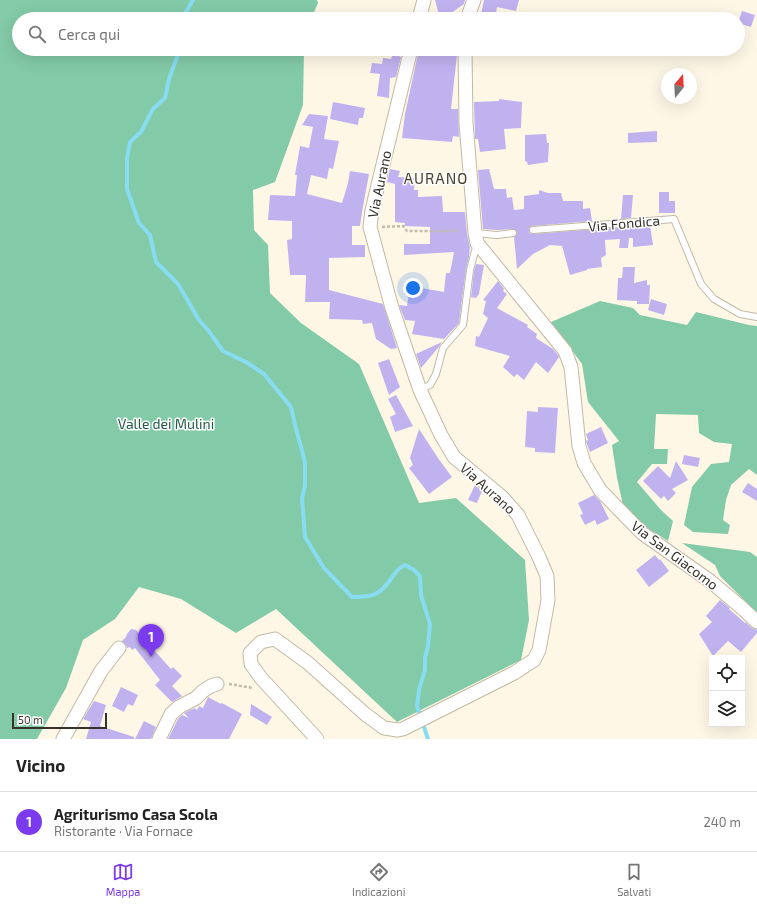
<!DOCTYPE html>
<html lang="it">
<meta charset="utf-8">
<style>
body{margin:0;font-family:"Exo 2",sans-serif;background:#f2f2f2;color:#222}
.controls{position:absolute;right:12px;bottom:12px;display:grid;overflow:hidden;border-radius:0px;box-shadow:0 4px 16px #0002}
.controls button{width:36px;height:36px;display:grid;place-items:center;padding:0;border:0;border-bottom:1px solid #e0e0e0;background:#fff;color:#222;font:20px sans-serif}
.compass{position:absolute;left:661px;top:68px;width:36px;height:36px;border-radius:50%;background:#fff;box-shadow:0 4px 16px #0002;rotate:18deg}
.scale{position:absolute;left:12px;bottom:10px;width:95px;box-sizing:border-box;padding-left:4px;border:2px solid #36322a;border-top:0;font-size:11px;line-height:14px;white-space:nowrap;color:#36322a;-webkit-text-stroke:3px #fff;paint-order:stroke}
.you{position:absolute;left:413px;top:288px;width:14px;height:14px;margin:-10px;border:3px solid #fff;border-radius:50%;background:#1a73e8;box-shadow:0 0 0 6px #1a73e833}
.badge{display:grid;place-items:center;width:26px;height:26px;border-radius:50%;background:#7c3aed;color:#fff;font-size:13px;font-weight:700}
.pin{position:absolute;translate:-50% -33px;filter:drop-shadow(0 1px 2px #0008)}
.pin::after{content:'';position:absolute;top:21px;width:14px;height:12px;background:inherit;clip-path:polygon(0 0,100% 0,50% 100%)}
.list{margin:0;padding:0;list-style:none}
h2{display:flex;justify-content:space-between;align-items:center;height:52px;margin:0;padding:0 16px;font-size:17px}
h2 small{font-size:13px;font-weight:400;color:#767676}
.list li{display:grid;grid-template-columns:26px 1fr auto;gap:12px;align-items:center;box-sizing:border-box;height:60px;padding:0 16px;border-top:1px solid #e0e0e0}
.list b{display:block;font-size:15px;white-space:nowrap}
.list p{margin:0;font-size:13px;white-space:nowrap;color:#767676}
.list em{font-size:13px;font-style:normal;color:#767676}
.icon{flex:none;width:22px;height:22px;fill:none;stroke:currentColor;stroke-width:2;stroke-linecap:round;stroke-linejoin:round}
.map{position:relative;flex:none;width:757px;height:739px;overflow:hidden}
.search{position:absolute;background:#fff;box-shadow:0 4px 16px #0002;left:12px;right:12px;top:12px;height:44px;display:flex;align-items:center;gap:10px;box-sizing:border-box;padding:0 14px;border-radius:22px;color:#767676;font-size:15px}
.sheet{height:112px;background:#fff}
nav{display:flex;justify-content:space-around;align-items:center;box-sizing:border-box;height:56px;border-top:1px solid #e0e0e0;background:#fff;font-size:11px;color:#767676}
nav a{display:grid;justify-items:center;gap:2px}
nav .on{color:#7c3aed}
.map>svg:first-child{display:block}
.forest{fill:#83caa8}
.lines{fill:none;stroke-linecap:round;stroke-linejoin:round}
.stream{stroke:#88dcf1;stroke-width:4}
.building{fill:#c0b2ef}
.lane-casing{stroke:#c2b9a4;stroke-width:8}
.street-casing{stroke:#c2b9a4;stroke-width:15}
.path{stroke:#c2bbad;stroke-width:2.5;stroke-dasharray:3 2;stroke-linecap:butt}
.lane{stroke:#fff;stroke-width:6}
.street{stroke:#fff;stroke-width:13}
.labels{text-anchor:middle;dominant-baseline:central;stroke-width:3;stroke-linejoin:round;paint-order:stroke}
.street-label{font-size:14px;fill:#36322a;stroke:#fff}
.park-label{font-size:14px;fill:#225942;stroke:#fff}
.neighbourhood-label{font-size:15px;letter-spacing:1px;fill:#47402e;stroke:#fff}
</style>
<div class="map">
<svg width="757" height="739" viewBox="0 0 757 739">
<rect width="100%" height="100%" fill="#fff7e6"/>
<path class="forest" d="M 0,0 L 317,0 L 318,3 L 311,19 L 19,19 L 19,49 L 304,49 L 303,105 L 275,182 L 253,190 L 254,230 L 268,245 L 270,293 L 301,323 L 359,364 L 419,503 L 456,498 L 525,560 L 529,620 L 521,660 L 397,722 L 276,609 L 236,633 L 181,599 L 139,587 L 115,619 L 83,640 L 66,688 L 37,739 L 0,739 Z
M 600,301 L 633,308 L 640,315 L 687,325 L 696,312 L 749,325 L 757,326 L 757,475 L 749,469 L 731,485 L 726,500 L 723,520 L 730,525 L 728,534 L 693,532 L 684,525 L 692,487 L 711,464 L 729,462 L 732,444 L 714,442 L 699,433 L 698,415 L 656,414 L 654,449 L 668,449 L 667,464 L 652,464 L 637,482 L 661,510 L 673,521 L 668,541 L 641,524 L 623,505 L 617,478 L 612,445 L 619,441 L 588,402 L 582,364 L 551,322 Z
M 682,543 L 750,552 L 757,557 L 757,613 L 720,576 L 715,565 Z"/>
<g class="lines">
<path class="stream" d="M 182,19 L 193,0
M 180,49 L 169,79 L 165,98 L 153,109 L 141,132 L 130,142 L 127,158 L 127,189 L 139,223 L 150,235 L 156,262 L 178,284 L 199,320 L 208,330 L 223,351 L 246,362 L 264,374 L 291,407 L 295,425 L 305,462 L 305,486 L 302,498 L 305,537 L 324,568 L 352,597 C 372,597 379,596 391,579 C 396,572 397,569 405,565 L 414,570 L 420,576 L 421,595 L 430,624 L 428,646 L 425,658 L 425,670 L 419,690 L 417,706 L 428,739"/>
</g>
<path class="building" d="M 435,0 L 465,0 L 464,4 L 451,13 L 450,19 L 440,19 Z
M 484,0 L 519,0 L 516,11 L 497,7 L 495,19 L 480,19 Z
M 742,11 L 755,15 L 751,27 L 738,23 Z
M 419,49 L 428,49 L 428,53 L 436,52 L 457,55 L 451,109 L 458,109 L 459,137 L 453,136 L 452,142 L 402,138 L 405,114 Z
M 393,54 L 401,57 L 396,77 L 390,78 L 389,98 L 377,96 L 380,74 L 370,73 L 372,63 L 382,64 L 383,58 L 391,59 Z
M 499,99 L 522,102 L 521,128 L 504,129 L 506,149 L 480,152 L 478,139 L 475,139 L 474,102 L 499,101 Z
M 333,102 L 365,108 L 363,118 L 359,118 L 358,125 L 330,119 Z
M 309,114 L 328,116 L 324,139 L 339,141 L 333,169 L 329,168 L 327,179 L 311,175 L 307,194 L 342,203 L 348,183 L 350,171 L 369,174 L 362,212 L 360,226 L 352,226 L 352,245 L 365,245 L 365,257 L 329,258 L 329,290 L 383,304 L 397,348 L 391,349 L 376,339 L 372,323 L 363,324 L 362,320 L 329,319 L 330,302 L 305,302 L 306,275 L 290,275 L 287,240 L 292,239 L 292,221 L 268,220 L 270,195 L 295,196 L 297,175 L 295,175 L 300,146 L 309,148 L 313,127 L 302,125 Z
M 657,131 L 657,142 L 628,143 L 628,133 Z
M 546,134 L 547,143 L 549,143 L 548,162 L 528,165 L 527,162 L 525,161 L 525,135 Z
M 390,169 L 400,171 L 398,177 L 415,178 L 414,190 L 418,190 L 418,197 L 442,196 L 443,212 L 465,212 L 467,234 L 470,247 L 469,257 L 466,269 L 459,323 L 444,339 L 412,334 L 415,321 L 405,320 L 399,305 L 407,306 L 410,286 L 444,292 L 446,273 L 450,273 L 454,252 L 404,255 L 404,244 L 430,244 L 430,227 L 404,226 L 405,223 L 395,222 L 395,184 L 387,182 Z
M 489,169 L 494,189 L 506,189 L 507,198 L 512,197 L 514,210 L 524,209 L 524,196 L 539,194 L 539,190 L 548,193 L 561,193 L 563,201 L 583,201 L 583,209 L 590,208 L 592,221 L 532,226 L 529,228 L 529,232 L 531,234 L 650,225 L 653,245 L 633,247 L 633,238 L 629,238 L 628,248 L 619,248 L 620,239 L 605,240 L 606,255 L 601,258 L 602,267 L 587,269 L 587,270 L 570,275 L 562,246 L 550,245 L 533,254 L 517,269 L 514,237 L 517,234 L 516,230 L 512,229 L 497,230 L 483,229 L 478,170 Z
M 659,192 L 669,192 L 669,201 L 675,201 L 675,213 L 659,213 Z
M 623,195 L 633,195 L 631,218 L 621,219 Z
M 476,264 L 484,265 L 479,294 L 476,298 L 471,297 L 474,271 Z
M 623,267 L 635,267 L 634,283 L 647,280 L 647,285 L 650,285 L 649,304 L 637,304 L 637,301 L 617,300 L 618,278 L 622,278 Z
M 498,281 L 504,289 L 503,291 L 507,294 L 497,308 L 528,325 L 527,327 L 537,334 L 536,338 L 553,349 L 558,355 L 559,357 L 548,373 L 536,362 L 524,380 L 517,374 L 514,377 L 503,367 L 510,356 L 475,346 L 476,336 L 479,337 L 488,318 L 483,314 L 486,301 L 483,300 Z
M 651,299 L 667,304 L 664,315 L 648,310 Z
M 442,342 L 438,348 L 421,368 L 416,354 Z
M 389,359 L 400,387 L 389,395 L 378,363 Z
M 396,395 L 413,426 L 395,432 L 390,417 L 396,414 L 388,399 Z
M 538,407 L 558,408 L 555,453 L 535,452 L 535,448 L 525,447 L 527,411 L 538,412 Z
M 601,427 L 608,443 L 590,452 L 587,444 L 586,441 L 588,440 L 586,434 Z
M 419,429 L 440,461 L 452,477 L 429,494 L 409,468 L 413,465 L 410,458 Z
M 684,455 L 700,458 L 698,467 L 682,464 Z
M 676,461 L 688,480 L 672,489 L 676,493 L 668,501 L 664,496 L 661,499 L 643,481 L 658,466 L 670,478 Z
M 748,483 L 757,489 L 757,501 L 742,492 Z
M 475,485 L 482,491 L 477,503 L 468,500 Z
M 594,495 L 600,501 L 609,519 L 597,525 L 595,520 L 585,525 L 580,515 L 583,514 L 578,503 Z
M 655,555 L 659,560 L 660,559 L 669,571 L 649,587 L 636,570 Z
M 720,600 L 730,608 L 729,609 L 745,623 L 745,622 L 752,628 L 757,630 L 757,633 L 741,652 L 728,641 L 713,656 L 699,634 L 712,622 L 706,616 Z
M 131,629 L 136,630 L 171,669 L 173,667 L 182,676 L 172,686 L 182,696 L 172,702 L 155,685 L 160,680 L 135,648 L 132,650 L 130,647 L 127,648 L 126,645 L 122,641 L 126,637 L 127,634 Z
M 121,687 L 138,695 L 133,706 L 128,704 L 124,712 L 112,706 Z
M 208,697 L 221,704 L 222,703 L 242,714 L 229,739 L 168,739 L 178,719 L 182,715 L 189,718 L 184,713 L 195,708 L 197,710 L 199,706 L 203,708 Z
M 94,701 L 106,705 L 100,726 L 134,737 L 134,739 L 86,739 L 91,722 L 83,719 Z
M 251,704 L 272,717 L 267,725 L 250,715 Z
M 144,721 L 156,727 L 151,739 L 135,739 Z"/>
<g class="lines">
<defs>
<path id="lane" d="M 533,230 L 674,219 L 701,284 L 714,299 L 740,314 L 757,317
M 475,233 L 497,235 L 513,233
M 420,390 L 430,385 L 436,374 L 443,348 L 463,325 L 470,270 L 477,243"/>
<path id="street" d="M 419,19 L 424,0
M 467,19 L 474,0
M 465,49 L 466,123 L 475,233 L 477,243 L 565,351 L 571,367 L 579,446 L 584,463 L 600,490 L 642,533 L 710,581 L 741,607 L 757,622
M 63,739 L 101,671 L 119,648
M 159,739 L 171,714 L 179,707 L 196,698 L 203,691 L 211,686 L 217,684
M 317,739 L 261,678 L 251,664 L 250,653 L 261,642 L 275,639 L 308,663 L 365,714 L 384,728 L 398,730 L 403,729 L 514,673 L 534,660 L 539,650 L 548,600 L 547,576 L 539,557 L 518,515 L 502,497 L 454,457 L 441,435 L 420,390 L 392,308 L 370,227 L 372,210 L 411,49"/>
</defs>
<use href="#lane" class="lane-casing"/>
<use href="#street" class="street-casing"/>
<path class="path" d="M 382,227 L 403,226 L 407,231 L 458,231
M 229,684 L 253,688"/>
<use href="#lane" class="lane"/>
<use href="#street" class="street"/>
</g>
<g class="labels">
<g class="street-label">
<text transform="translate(379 184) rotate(-78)">Via Aurano</text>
<text transform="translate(624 223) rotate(-5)">Via Fondica</text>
<text transform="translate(488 488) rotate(42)">Via Aurano</text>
<text transform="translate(675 555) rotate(37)">Via San Giacomo</text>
</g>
<g class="park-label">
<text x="166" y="423">Valle dei Mulini</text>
</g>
<g class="neighbourhood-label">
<text x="436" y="178">AURANO</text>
</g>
</g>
</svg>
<div class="controls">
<button><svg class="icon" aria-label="locate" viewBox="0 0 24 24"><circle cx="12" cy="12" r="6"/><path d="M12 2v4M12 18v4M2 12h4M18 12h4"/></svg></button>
<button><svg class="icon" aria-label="layers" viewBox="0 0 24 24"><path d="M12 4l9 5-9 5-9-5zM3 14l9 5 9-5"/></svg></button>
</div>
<svg class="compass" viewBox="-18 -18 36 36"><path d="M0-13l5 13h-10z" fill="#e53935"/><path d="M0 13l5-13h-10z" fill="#767676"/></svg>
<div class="scale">50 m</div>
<div class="you"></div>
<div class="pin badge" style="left:151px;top:657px">1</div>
<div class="search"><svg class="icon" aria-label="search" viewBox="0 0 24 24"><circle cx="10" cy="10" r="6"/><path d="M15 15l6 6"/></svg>Cerca qui</div>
</div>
<section class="sheet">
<h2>Vicino<small></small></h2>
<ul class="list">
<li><span class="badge">1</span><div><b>Agriturismo Casa Scola</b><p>Ristorante · Via Fornace</p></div><em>240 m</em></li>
</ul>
</section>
<nav>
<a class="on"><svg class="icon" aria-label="map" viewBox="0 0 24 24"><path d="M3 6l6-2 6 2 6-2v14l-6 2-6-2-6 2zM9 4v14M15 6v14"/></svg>Mappa</a>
<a><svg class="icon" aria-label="directions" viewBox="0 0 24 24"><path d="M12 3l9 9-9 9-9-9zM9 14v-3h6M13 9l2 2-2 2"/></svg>Indicazioni</a>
<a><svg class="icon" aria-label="saved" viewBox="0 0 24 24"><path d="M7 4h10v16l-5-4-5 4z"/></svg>Salvati</a>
</nav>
